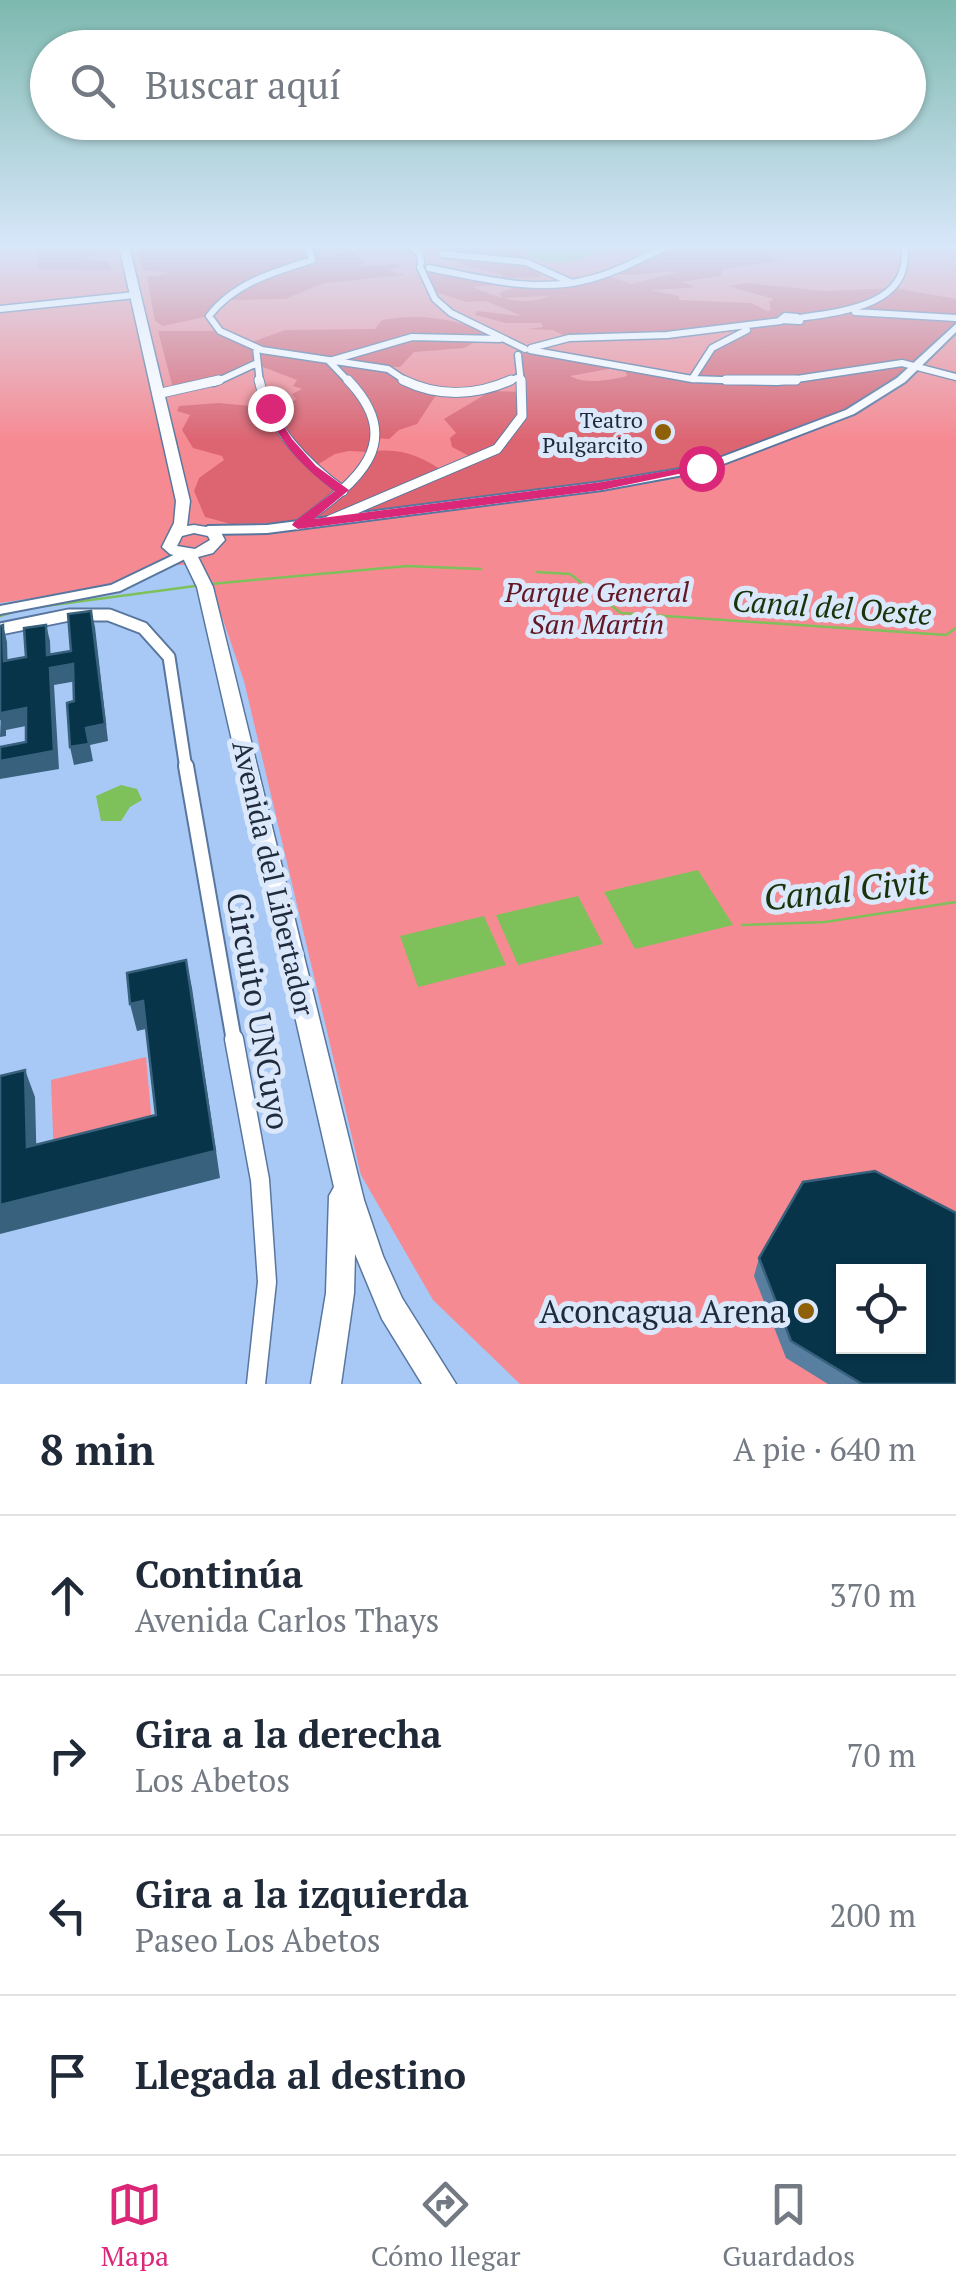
<!DOCTYPE html>
<html lang="es">
<meta charset="utf-8">
<style>
body{margin:0;font-family:"PT Serif",serif;background:#f6f6f7;color:#1f2937}
.controls{position:absolute;right:30px;bottom:30px;display:grid;overflow:hidden;border-radius:0px;box-shadow:0 2px 8px #0004}
.controls button{width:90px;height:90px;display:grid;place-items:center;padding:0;border:0;border-bottom:2px solid #e0e1e3;background:#fff;color:#1f2937;font:50px sans-serif}
.stop{position:absolute;width:30px;height:30px;margin:-22px;border:8px solid #db2777;border-radius:50%;background:#fff}
.stop.end{background:#db2777;border-color:#fff;box-shadow:0 2px 10px #0008}
.list{margin:0;padding:0;list-style:none}
h2{display:flex;justify-content:space-between;align-items:center;height:130px;margin:0;padding:0 40px;font-size:42px}
h2 small{font-size:32px;font-weight:400;color:#747a83}
.list li{display:grid;grid-template-columns:65px 1fr auto;gap:30px;align-items:center;box-sizing:border-box;height:160px;padding:0 40px;border-top:2px solid #e0e1e3}
.list b{display:block;font-size:38px;white-space:nowrap}
.list p{margin:0;font-size:32px;white-space:nowrap;color:#747a83}
.list em{font-size:32px;font-style:normal;color:#747a83}
.icon{flex:none;width:55px;height:55px;fill:none;stroke:currentColor;stroke-width:2;stroke-linecap:round;stroke-linejoin:round}
.map{position:relative;flex:none;width:956px;height:1384px;overflow:hidden}
.search{position:absolute;background:#fff;box-shadow:0 2px 8px #0004;left:30px;right:30px;top:30px;height:110px;display:flex;align-items:center;gap:25px;box-sizing:border-box;padding:0 35px;border-radius:55px;color:#747a83;font-size:38px}
.sheet{height:770px;background:#fff}
nav{display:flex;justify-content:space-around;align-items:center;box-sizing:border-box;height:140px;border-top:2px solid #e0e1e3;background:#fff;font-size:28px;color:#747a83}
nav a{display:grid;justify-items:center;gap:5px}
nav .on{color:#db2777}
.map>svg:first-child{display:block}
.green{fill:#f68a92;fill-rule:evenodd}
.forest{fill:#dd6572;fill-rule:evenodd}
.water{fill:#7ec05a}
.lines{fill:none;stroke-linecap:round;stroke-linejoin:round}
.stream{stroke:#7ec05a;stroke-width:2.5}
.street-far4-casing{stroke:#58769e;stroke-width:9}
.street-far3-casing{stroke:#58769e;stroke-width:11}
.street-far2-casing{stroke:#58769e;stroke-width:15}
.street-far1-casing{stroke:#58769e;stroke-width:18}
.street-casing{stroke:#58769e;stroke-width:21}
.secondary-casing{stroke:#58769e;stroke-width:4}
.primary-casing{stroke:#58769e;stroke-width:3}
.street-far4{stroke:#fff;stroke-width:6}
.street-far3{stroke:#fff;stroke-width:9}
.street-far2{stroke:#fff;stroke-width:11}
.street-far1{stroke:#fff;stroke-width:14}
.street{stroke:#fff;stroke-width:18}
.secondary{fill:#fff;fill-rule:evenodd}
.primary{fill:#fff;fill-rule:evenodd}
.wall{fill:#587ea0}
.shaded-wall{fill:#38617d}
.building{fill:#08344a;stroke:#38617d;stroke-width:2.5;fill-rule:evenodd}
.route{fill:#db2777}
.poi-dot{fill:#8e6008;stroke:#dbe8fb;stroke-width:4}
.labels{text-anchor:middle;dominant-baseline:central;stroke-width:10;stroke-linejoin:round;paint-order:stroke}
.far-poi-label{font-size:22px;fill:#1f2b3c;stroke:#dbe8fb;text-anchor:end}
.park-label{font-size:28px;font-style:italic;fill:#641825;stroke:#dbe8fb}
.street-label{font-size:28px;fill:#1f2b3c;stroke:#dbe8fb}
.water-label{font-size:30px;font-style:italic;fill:#1a330a;stroke:#dbe8fb}
.near-street-label{font-size:32px;fill:#1f2b3c;stroke:#dbe8fb}
.near-poi-label{font-size:32px;fill:#1f2b3c;stroke:#dbe8fb;text-anchor:end}
.near-water-label{font-size:35px;font-style:italic;fill:#1a330a;stroke:#dbe8fb}
</style>
<div class="map">
<svg width="956" height="1384" viewBox="0 0 956 1384">
<rect width="100%" height="100%" fill="#a8c9f5"/>
<path class="green" d="M 0,246 L 956,246 L 956,1384 L 520,1384 L 433,1300 L 361,1175 L 244,681 L 209,579 L 197,565 L 165,565 L 112,586 L 0,603 ZM 844,1272 L 918,1272 L 918,1346 L 844,1346 Z
M 146,1057 L 153,1135 L 54,1159 L 51,1080 Z"/>
<path class="forest" d="M 36,246 L 96,247 L 100,250 L 87,259 L 109,262 L 111,270 L 38,269 Z
M 141,246 L 350,248 L 321,253 L 321,257 L 352,252 L 366,261 L 359,266 L 398,264 L 400,267 L 388,270 L 405,275 L 324,283 L 285,299 L 224,300 L 209,316 L 163,326 L 155,321 L 147,277 L 171,273 L 143,270 L 138,251 Z
M 449,246 L 522,246 L 519,249 L 521,255 L 543,268 L 540,277 L 500,278 L 503,275 L 441,258 Z
M 766,246 L 803,246 L 765,255 L 780,261 L 723,269 L 720,276 L 682,282 L 695,286 L 690,288 L 650,290 L 679,296 L 679,300 L 751,303 L 767,311 L 771,310 L 769,302 L 774,299 L 728,286 L 747,283 L 825,291 L 895,288 L 956,299 L 956,327 C 938,344 920,365 900,380 C 839,426 745,458 672,474 L 301,522 L 231,524 L 205,517 L 194,491 L 199,478 L 224,460 L 222,456 L 193,448 L 182,430 L 190,415 L 177,411 L 179,406 L 219,403 L 282,409 L 296,399 L 292,394 L 302,389 L 293,386 L 297,380 L 255,364 L 237,374 L 174,392 L 158,331 L 219,331 L 246,344 L 285,330 L 375,329 L 382,320 C 426,312 461,320 500,339 L 483,338 L 464,348 L 414,352 L 400,367 L 384,367 L 399,381 L 438,392 L 417,424 L 399,430 L 389,439 L 376,438 L 370,452 C 400,447 421,456 446,473 L 475,459 L 452,447 L 450,438 L 456,433 L 444,419 L 491,391 L 523,392 L 518,355 L 529,351 L 614,368 L 570,376 C 586,385 610,380 627,376 L 625,370 L 692,379 L 705,356 L 755,326 L 569,338 L 553,330 L 527,329 L 543,327 L 541,323 L 506,323 L 475,315 L 477,311 L 522,316 L 486,301 L 466,302 L 429,290 L 425,276 L 427,268 L 508,284 L 473,287 C 500,298 522,307 549,296 L 503,298 L 499,293 L 522,285 L 547,285 L 604,274 L 631,284 L 678,272 C 656,269 631,281 610,271 L 659,250 L 744,252 ZM 349,451 L 367,452 L 343,490 L 312,468 L 335,454 Z"/>
<path class="water" d="M 526,246 L 615,246 C 591,254 547,277 524,250 Z
M 121,785 L 137,789 L 142,800 L 130,807 L 121,821 L 101,821 L 96,796 Z
M 698,870 L 733,925 L 635,949 L 604,892 Z
M 578,896 L 603,944 L 518,965 L 496,915 Z
M 484,916 L 506,965 L 418,987 L 400,936 Z"/>
<g class="lines">
<path class="stream" d="M 537,572 L 570,574 L 621,613 L 946,635 L 956,628
M 211,584 L 407,566 L 481,569
M 23,609 L 195,586
M 0,616 L 16,611
M 742,925 L 825,922 L 956,902"/>
<defs>
<path id="street-far4" d="M 308,246 L 312,260 C 274,272 234,283 209,316 L 220,331 L 262,350 L 388,369 L 409,383
M 411,246 L 420,254 L 421,263
M 442,254 L 526,262 L 572,283
M 420,267 L 435,299 L 451,313 L 525,349
M 429,268 C 481,278 537,294 590,279 C 617,272 642,258 668,246
M 0,309 L 135,295
M 855,312 L 956,318
M 785,316 L 797,317 L 800,321 L 780,320 Z
M 798,318 C 843,312 913,305 904,246
M 256,348 L 260,383
M 531,348 L 569,338 L 667,335 L 781,321
M 530,350 L 692,379 L 777,382 L 902,363 L 956,377
M 518,355 L 521,383
M 333,360 L 412,337 L 500,339
M 329,361 L 350,383
M 692,379 L 712,348 L 747,330
M 214,383 L 255,364
M 505,383 L 519,377"/>
<path id="street-far3" d="M 259,380 C 270,428 305,463 343,491
M 403,380 C 440,398 475,396 511,380
M 726,380 L 796,380
M 157,394 L 219,380
M 330,520 L 497,449 L 522,416 L 521,380
M 298,525 C 353,484 410,445 348,380"/>
<path id="street-far2" d="M 0,629 L 69,615 L 109,615 L 143,628 L 169,657 L 186,769"/>
<path id="street-far1" d="M 186,766 L 234,1041"/>
<path id="street" d="M 234,1039 L 260,1180 L 267,1282 L 256,1384"/>
<path id="secondary" d="M 956,324 L 956,332 L 905,382 L 854,414 L 705,471 L 602,490 L 267,533 L 208,534 L 202,530 L 208,526 L 267,525 L 602,482 L 698,466 L 846,410 L 897,378 Z
M 184,550 L 189,551 L 190,554 L 189,557 L 120,591 L 0,614 L 0,606 L 111,585 Z"/>
<path id="primary" d="M 119,246 L 129,246 L 190,501 L 187,526 L 194,525 L 219,529 L 225,540 L 213,553 L 198,557 L 213,587 L 364,1200 L 383,1256 L 402,1298 L 456,1384 L 422,1384 L 382,1319 L 355,1254 L 354,1293 L 341,1384 L 311,1384 L 326,1293 L 329,1196 L 334,1187 L 197,587 L 183,558 L 170,554 L 162,547 L 174,523 L 176,501 ZM 194,533 L 208,536 L 210,540 L 195,549 L 177,546 L 182,536 Z"/>
</defs>
<use href="#street-far4" class="street-far4-casing"/>
<use href="#street-far3" class="street-far3-casing"/>
<use href="#street-far2" class="street-far2-casing"/>
<use href="#street-far1" class="street-far1-casing"/>
<use href="#street" class="street-casing"/>
<use href="#secondary" class="secondary-casing"/>
<use href="#primary" class="primary-casing"/>
<use href="#street-far4" class="street-far4"/>
<use href="#street-far3" class="street-far3"/>
<use href="#street-far2" class="street-far2"/>
<use href="#street-far1" class="street-far1"/>
<use href="#street" class="street"/>
<use href="#secondary" class="secondary"/>
<use href="#primary" class="primary"/>
</g>
<path class="wall" d="M 759,1258 L 956,1384 L 828,1384 L 786,1358 L 754,1276 Z"/>
<path class="shaded-wall" d="M 91,611 L 95,627 L 108,741 L 90,745 L 93,761 L 74,765 L 70,747 Z
M 3,625 L 7,642 L 8,678 L 4,661 Z
M 46,625 L 50,641 L 51,668 L 73,664 L 77,681 L 54,685 L 59,769 L 0,779 L 0,761 L 54,751 Z
M 26,708 L 31,725 L 6,730 L 6,736 L 0,737 L 1,713 Z
M 186,960 L 192,988 L 220,1178 L 0,1234 L 0,1205 L 215,1151 Z
M 143,1001 L 150,1028 L 137,1031 L 130,1004 Z
M 25,1070 L 35,1097 L 37,1174 L 27,1147 Z"/>
<path class="building" d="M 91,611 L 105,724 L 86,728 L 89,744 L 70,747 L 67,703 L 74,701 L 73,664 L 50,668 L 54,751 L 0,761 L 0,747 L 26,742 L 26,708 L 1,713 L 1,719 L 0,719 L 0,626 L 3,625 L 4,661 L 26,657 L 24,628 L 46,625 L 47,655 L 71,651 L 68,614 Z
M 186,960 L 215,1151 L 0,1205 L 0,1076 L 25,1070 L 27,1147 L 156,1115 L 143,1001 L 130,1004 L 127,973 Z
M 875,1171 L 956,1213 L 956,1384 L 862,1384 L 791,1341 L 759,1258 L 803,1182 ZM 844,1272 L 918,1272 L 918,1346 L 844,1346 Z"/>
<linearGradient id="sky" x2="0" y2="1"><stop stop-color="#7db9af"/><stop offset="0.56" stop-color="#d8e7fa"/><stop offset="1" stop-color="#d8e7fa" stop-opacity="0"/></linearGradient>
<rect width="956" height="440" fill="url(#sky)"/>
<path class="route" d="M 270,404 L 292,439 L 316,466 L 349,490 L 314,519 L 602,482 L 701,465 L 707,468 L 602,490 L 298,529 L 292,525 L 294,522 L 335,491 C 302,467 282,444 264,408 Z"/>
<g class="poi-dot">
<circle cx="663" cy="432" r="10"/>
<circle cx="806" cy="1311" r="10"/>
</g>
<g class="labels">
<g class="far-poi-label">
<text x="643" y="419">Teatro<tspan x="643" dy="25">Pulgarcito</tspan></text>
</g>
<g class="park-label">
<text x="597" y="591">Parque General<tspan x="597" dy="32">San Martín</tspan></text>
</g>
<g class="street-label">
<text transform="translate(274 878) rotate(77)">Avenida del Libertador</text>
</g>
<g class="water-label">
<text transform="translate(832 607) rotate(4)">Canal del Oeste</text>
</g>
<g class="near-street-label">
<text transform="translate(259 1011) rotate(80)">Circuito UNCuyo</text>
</g>
<g class="near-poi-label">
<text x="786" y="1311">Aconcagua Arena</text>
</g>
<g class="near-water-label">
<text transform="translate(846 889) rotate(-6)">Canal Civit</text>
</g>
</g>
</svg>
<div class="controls">
<button><svg class="icon" aria-label="locate" viewBox="0 0 24 24"><circle cx="12" cy="12" r="6"/><path d="M12 2v4M12 18v4M2 12h4M18 12h4"/></svg></button>
</div>
<div class="stop" style="left:701px;top:468px"></div>
<div class="stop end" style="left:270px;top:408px"></div>
<div class="search"><svg class="icon" aria-label="search" viewBox="0 0 24 24"><circle cx="10" cy="10" r="6"/><path d="M15 15l6 6"/></svg>Buscar aquí</div>
</div>
<section class="sheet">
<h2>8 min<small>A pie · 640 m</small></h2>
<ul class="list">
<li><svg class="icon" aria-label="ahead" viewBox="0 0 24 24"><path d="M12 20V5M6 11l6-6 6 6"/></svg><div><b>Continúa</b><p>Avenida Carlos Thays</p></div><em>370 m</em></li>
<li><svg class="icon" aria-label="right" viewBox="0 0 24 24"><path d="M7 20v-9h11M14 6l5 5-5 5"/></svg><div><b>Gira a la derecha</b><p>Los Abetos</p></div><em>70 m</em></li>
<li><svg class="icon" aria-label="left" viewBox="0 0 24 24"><path d="M17 20v-9H6M10 6l-5 5 5 5"/></svg><div><b>Gira a la izquierda</b><p>Paseo Los Abetos</p></div><em>200 m</em></li>
<li><svg class="icon" aria-label="arrive" viewBox="0 0 24 24"><path d="M6 21V4h12l-3 4 3 4H6"/></svg><div><b>Llegada al destino</b></div></li>
</ul>
</section>
<nav>
<a class="on"><svg class="icon" aria-label="map" viewBox="0 0 24 24"><path d="M3 6l6-2 6 2 6-2v14l-6 2-6-2-6 2zM9 4v14M15 6v14"/></svg>Mapa</a>
<a><svg class="icon" aria-label="directions" viewBox="0 0 24 24"><path d="M12 3l9 9-9 9-9-9zM9 14v-3h6M13 9l2 2-2 2"/></svg>Cómo llegar</a>
<a><svg class="icon" aria-label="saved" viewBox="0 0 24 24"><path d="M7 4h10v16l-5-4-5 4z"/></svg>Guardados</a>
</nav>
